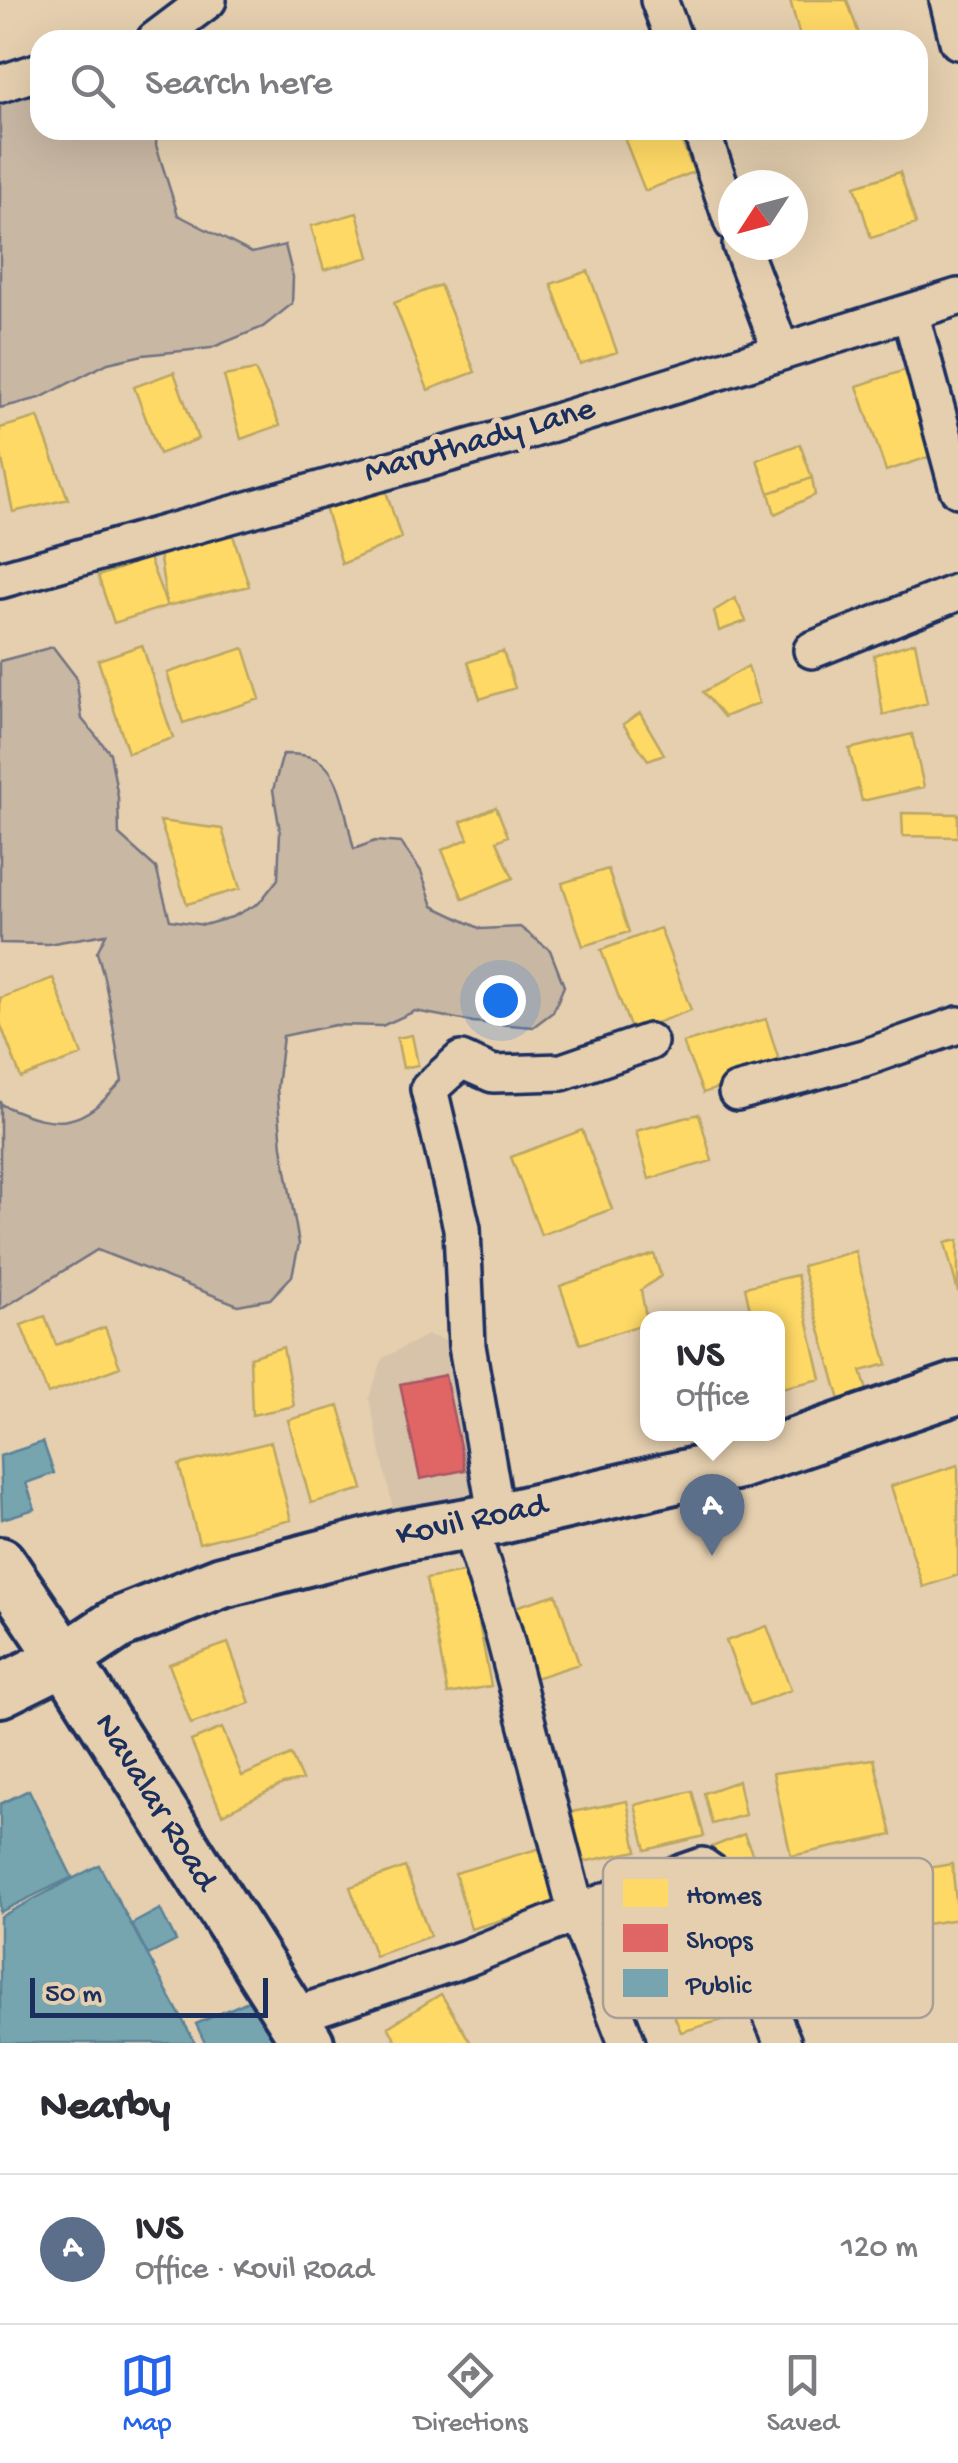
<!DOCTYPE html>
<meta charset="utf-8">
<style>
body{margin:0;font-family:"Gochi Hand",sans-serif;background:#f7f7f7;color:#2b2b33}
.compass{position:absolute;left:718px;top:170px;width:90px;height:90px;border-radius:50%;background:#fff;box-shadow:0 10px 40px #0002;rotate:234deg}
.scale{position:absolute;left:30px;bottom:25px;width:238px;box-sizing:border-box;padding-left:10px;border:5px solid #1b2f5e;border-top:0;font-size:28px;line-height:35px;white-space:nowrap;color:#1b2f5e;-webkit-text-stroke:8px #e5cfaf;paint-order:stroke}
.you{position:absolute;left:500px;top:1000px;width:35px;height:35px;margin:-25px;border:8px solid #fff;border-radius:50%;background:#1a73e8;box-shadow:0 0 0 15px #1a73e833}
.badge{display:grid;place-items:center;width:65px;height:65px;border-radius:50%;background:#2563eb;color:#fff;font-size:32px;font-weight:700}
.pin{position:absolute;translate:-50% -82px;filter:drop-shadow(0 2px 5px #0008)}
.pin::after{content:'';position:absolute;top:52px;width:35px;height:30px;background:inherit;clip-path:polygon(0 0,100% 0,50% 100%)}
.popup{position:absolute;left:640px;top:1311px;width:145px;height:130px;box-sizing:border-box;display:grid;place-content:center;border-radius:20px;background:#fff;filter:drop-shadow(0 2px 8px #0005);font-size:32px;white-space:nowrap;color:#7c7c81}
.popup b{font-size:38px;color:#2b2b33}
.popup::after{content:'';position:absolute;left:50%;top:100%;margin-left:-20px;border:20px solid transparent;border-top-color:#fff}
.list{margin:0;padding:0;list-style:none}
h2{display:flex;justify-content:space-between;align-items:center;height:130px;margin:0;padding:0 40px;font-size:42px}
h2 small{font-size:32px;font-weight:400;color:#7c7c81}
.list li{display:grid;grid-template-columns:65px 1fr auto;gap:30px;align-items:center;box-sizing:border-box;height:150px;padding:0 40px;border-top:2px solid #e1e1e2}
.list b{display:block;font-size:38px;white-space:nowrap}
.list p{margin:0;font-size:32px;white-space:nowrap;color:#7c7c81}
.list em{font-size:32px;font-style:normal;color:#7c7c81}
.icon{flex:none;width:55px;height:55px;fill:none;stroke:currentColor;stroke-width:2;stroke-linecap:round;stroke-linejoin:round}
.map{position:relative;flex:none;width:958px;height:2043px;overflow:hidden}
.search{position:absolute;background:#fff;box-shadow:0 10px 40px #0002;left:30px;right:30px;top:30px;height:110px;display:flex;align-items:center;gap:25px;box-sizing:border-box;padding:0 35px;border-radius:30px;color:#7c7c81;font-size:38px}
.sheet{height:280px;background:#fff}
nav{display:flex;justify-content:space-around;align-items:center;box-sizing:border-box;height:140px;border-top:2px solid #e1e1e2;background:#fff;font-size:28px;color:#7c7c81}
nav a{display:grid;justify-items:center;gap:5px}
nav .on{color:#2563eb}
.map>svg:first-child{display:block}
.built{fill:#d6c3a9}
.green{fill:#c8b7a3;stroke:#727380;stroke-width:2.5}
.homes{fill:#ffd966;stroke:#bba664;stroke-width:2.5}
.shops{fill:#e06666;stroke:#a55664;stroke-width:2.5}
.public{fill:#76a5af;stroke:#5b8297;stroke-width:2.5}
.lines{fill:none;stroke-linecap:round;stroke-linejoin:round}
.street-casing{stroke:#1b2f5e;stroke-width:42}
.secondary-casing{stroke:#1b2f5e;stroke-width:58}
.street{stroke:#e5cfaf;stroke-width:35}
.secondary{stroke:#e5cfaf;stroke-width:50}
.labels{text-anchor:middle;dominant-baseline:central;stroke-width:10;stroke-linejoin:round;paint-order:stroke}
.street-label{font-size:35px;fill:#1b2f5e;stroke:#e5cfaf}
.key{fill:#e5cfaf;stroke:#a89f97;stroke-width:2.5}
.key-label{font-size:28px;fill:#1b2f5e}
</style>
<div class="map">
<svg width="958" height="2043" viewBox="0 0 958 2043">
<rect width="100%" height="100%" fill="#e5cfaf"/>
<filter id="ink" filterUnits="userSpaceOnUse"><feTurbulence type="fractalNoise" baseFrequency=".01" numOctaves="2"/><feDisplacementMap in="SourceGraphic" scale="20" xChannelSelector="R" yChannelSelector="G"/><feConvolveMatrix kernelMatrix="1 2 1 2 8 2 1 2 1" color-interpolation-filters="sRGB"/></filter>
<g filter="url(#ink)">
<path class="built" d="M 427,1335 L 467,1346 L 497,1519 L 399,1536 L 369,1398 L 383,1358 Z"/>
<path class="green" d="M 40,71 L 40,130 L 157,130 L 156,145 L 178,215 L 252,253 L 285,245 L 293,277 L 292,304 L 263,327 L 211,348 L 143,355 L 108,363 L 40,398 L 0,408 L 0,84 Z
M 53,647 L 76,677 L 82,719 L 110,753 L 118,797 L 119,835 L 156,868 L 170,920 L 204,925 L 232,917 L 259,903 L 278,879 L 280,831 L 273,790 L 283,754 C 293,754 306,754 316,759 C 343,772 346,822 354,849 L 375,841 L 401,843 L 421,871 L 433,906 L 481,929 L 520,927 L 550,950 L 564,986 L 553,1012 L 533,1027 L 473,1022 L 415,1011 L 382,1026 L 335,1025 L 283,1036 L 277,1088 L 282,1147 L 299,1244 L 292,1276 L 270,1299 L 238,1305 L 97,1250 L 0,1310 L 0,1101 L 2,1105 C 59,1130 81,1128 122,1081 C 114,1038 110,993 97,952 L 106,934 L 48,944 L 0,943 L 0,661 Z"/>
<path class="homes" d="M 790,0 L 847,0 L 861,40 L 801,40 Z
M 621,130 L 677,130 L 694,172 L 645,191 Z
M 900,172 L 916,224 L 871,238 L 855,186 Z
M 357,213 L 369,257 L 324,270 L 311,226 Z
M 588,271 L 617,352 L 580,364 L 551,284 Z
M 440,285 L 475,372 L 428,390 L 394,303 Z
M 255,370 L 280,425 L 241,439 L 224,376 Z
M 905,370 L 935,455 L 886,471 L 857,386 Z
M 174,372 L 198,439 L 159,454 L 134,387 Z
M 38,417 L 68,499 L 13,512 L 0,450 L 0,428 Z
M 800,444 L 812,478 L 769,493 L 757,460 Z
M 812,478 L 815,495 L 775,514 L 769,493 Z
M 385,488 L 401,538 L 342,564 L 325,507 Z
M 232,532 L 249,586 L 167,606 L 158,546 Z
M 149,558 L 167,606 L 114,623 L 98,576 Z
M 735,598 L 746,621 L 719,631 L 714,611 Z
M 915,642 L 927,703 L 883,715 L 874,655 Z
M 142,645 L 173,738 L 128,753 L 98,660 Z
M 244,648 L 260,699 L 183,723 L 167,673 Z
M 503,651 L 515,688 L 480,699 L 468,662 Z
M 748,666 L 759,703 L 724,717 L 703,692 Z
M 640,713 L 664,754 L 648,760 L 623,724 Z
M 912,734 L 924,787 L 862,801 L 849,749 Z
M 496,807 L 508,836 L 497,841 L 513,878 L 463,899 L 442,850 L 468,839 L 461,822 Z
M 902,813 L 958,814 L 958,837 L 903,836 Z
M 160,821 L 222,829 L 240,889 L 187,904 Z
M 608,869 L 629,932 L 583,946 L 562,883 Z
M 660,928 L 691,1010 L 632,1032 L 601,950 Z
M 53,978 L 82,1055 L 21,1078 L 0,1023 L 0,998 Z
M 766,1019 L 781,1067 L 703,1093 L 683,1043 Z
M 412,1035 L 418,1065 L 403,1068 L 397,1038 Z
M 699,1114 L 712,1161 L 649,1179 L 636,1131 Z
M 582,1130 L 612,1209 L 541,1235 L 511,1157 Z
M 958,1240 L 958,1292 L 945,1243 Z
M 855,1251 L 887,1364 L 861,1371 L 870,1400 L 842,1407 L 802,1266 Z
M 654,1254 L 661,1276 L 641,1290 L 647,1323 L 580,1344 L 560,1286 Z
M 797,1275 L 821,1379 L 777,1389 L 777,1318 L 752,1318 L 745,1287 Z
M 45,1316 L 56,1345 L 105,1327 L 120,1367 L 48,1394 L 21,1325 Z
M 283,1347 L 294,1406 L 252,1415 L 250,1357 Z
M 339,1406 L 363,1489 L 311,1503 L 288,1420 Z
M 271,1442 L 291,1520 L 199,1543 L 179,1465 Z
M 958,1465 L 958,1575 L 923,1587 L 891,1486 Z
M 469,1571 L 491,1686 L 448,1694 L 426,1579 Z
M 556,1594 L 579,1664 L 532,1679 L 509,1609 Z
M 767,1626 L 791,1690 L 750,1705 L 726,1641 Z
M 228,1643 L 250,1703 L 191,1724 L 169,1664 Z
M 222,1728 L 242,1776 L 291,1755 L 302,1780 L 283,1784 L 222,1814 L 191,1741 Z
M 874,1759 L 892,1835 L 791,1856 L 773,1773 Z
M 738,1781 L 745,1815 L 712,1824 L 704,1793 Z
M 692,1791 L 704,1836 L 646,1850 L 635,1805 Z
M 627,1801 L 637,1851 L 577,1863 L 567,1813 Z
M 744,1834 L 774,1906 L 743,1919 L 712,1847 Z
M 541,1848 L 558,1903 L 471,1929 L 455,1873 Z
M 952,1864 L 958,1919 L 894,1929 L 886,1875 Z
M 405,1867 L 430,1936 L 375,1956 L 350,1887 Z
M 879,1902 L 892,1965 L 840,1977 L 826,1913 Z
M 794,1924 L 823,1996 L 783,2011 L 755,1939 Z
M 726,1935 L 753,2011 L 681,2032 L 651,1961 Z
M 441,1994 L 471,2043 L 398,2043 L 388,2027 Z"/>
<path class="shops" d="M 445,1375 L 465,1470 L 420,1479 L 400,1384 Z"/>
<path class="public" d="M 43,1442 L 54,1473 L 26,1483 L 35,1509 L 2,1519 L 0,1456 Z
M 29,1790 L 72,1877 L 0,1912 L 0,1804 Z
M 99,1865 L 195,2043 L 0,2043 L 0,1917 Z
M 160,1909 L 176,1941 L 148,1955 L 132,1924 Z
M 262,1995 L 284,2043 L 205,2043 L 196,2024 Z"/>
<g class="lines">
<defs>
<path id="street" d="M 659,0 L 674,40
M 948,0 L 958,41
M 155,40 L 208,0
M 0,84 L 40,71
M 701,130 L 733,223
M 741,245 L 781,351
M 910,312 L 958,489
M 0,580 L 511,436 L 958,297
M 812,650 L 958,592
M 737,1092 L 864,1058 L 958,1025
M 497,1519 L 467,1346 L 462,1228 L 429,1089 L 461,1060 L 493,1074 L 562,1072 L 649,1042
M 469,1524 L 503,1631 L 577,1914 L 627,2043
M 293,2016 L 466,1958 L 641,1887 L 702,1866 L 712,1873 L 783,2043"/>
<path id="secondary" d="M 0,1563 L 65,1659 L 308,2043
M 0,1691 L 65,1659 L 119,1623 L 222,1582 L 399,1536 L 497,1519 L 739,1463 L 958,1388"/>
</defs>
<use href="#street" class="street-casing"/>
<use href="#secondary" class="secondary-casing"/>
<use href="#street" class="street"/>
<use href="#secondary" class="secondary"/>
</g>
</g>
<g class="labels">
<g class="street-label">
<text transform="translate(480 442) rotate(-16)">Maruthady Lane</text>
<text transform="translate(472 1522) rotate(-12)">Kovil Road</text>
<text transform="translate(154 1803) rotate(58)">Navalar Road</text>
</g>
</g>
<rect x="603" y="1858" width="330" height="160" rx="15" class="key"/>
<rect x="623" y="1879" width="45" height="28" fill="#ffd966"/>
<rect x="623" y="1924" width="45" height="28" fill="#e06666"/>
<rect x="623" y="1969" width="45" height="28" fill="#76a5af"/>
<g class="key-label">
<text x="686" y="1903">Homes</text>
<text x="686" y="1948">Shops</text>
<text x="686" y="1993">Public</text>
</g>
</svg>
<svg class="compass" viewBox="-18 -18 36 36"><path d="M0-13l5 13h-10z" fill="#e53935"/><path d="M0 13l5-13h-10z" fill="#7c7c81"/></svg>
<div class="scale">50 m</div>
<div class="you"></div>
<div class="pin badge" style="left:712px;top:1556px;background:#5c6f8a">A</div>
<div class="popup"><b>IVS</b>Office</div>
<div class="search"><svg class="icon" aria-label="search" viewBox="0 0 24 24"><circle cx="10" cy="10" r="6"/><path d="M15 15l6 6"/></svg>Search here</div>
</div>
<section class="sheet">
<h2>Nearby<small></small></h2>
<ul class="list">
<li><span class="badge" style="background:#5c6f8a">A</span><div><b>IVS</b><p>Office · Kovil Road</p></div><em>120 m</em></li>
</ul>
</section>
<nav>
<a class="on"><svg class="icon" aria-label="map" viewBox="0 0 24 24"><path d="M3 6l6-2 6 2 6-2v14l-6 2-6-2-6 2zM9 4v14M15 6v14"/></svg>Map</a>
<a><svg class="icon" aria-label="directions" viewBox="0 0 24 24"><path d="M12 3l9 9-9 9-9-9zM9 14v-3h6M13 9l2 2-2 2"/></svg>Directions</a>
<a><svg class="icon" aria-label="saved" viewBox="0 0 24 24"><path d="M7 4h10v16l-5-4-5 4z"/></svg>Saved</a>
</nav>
